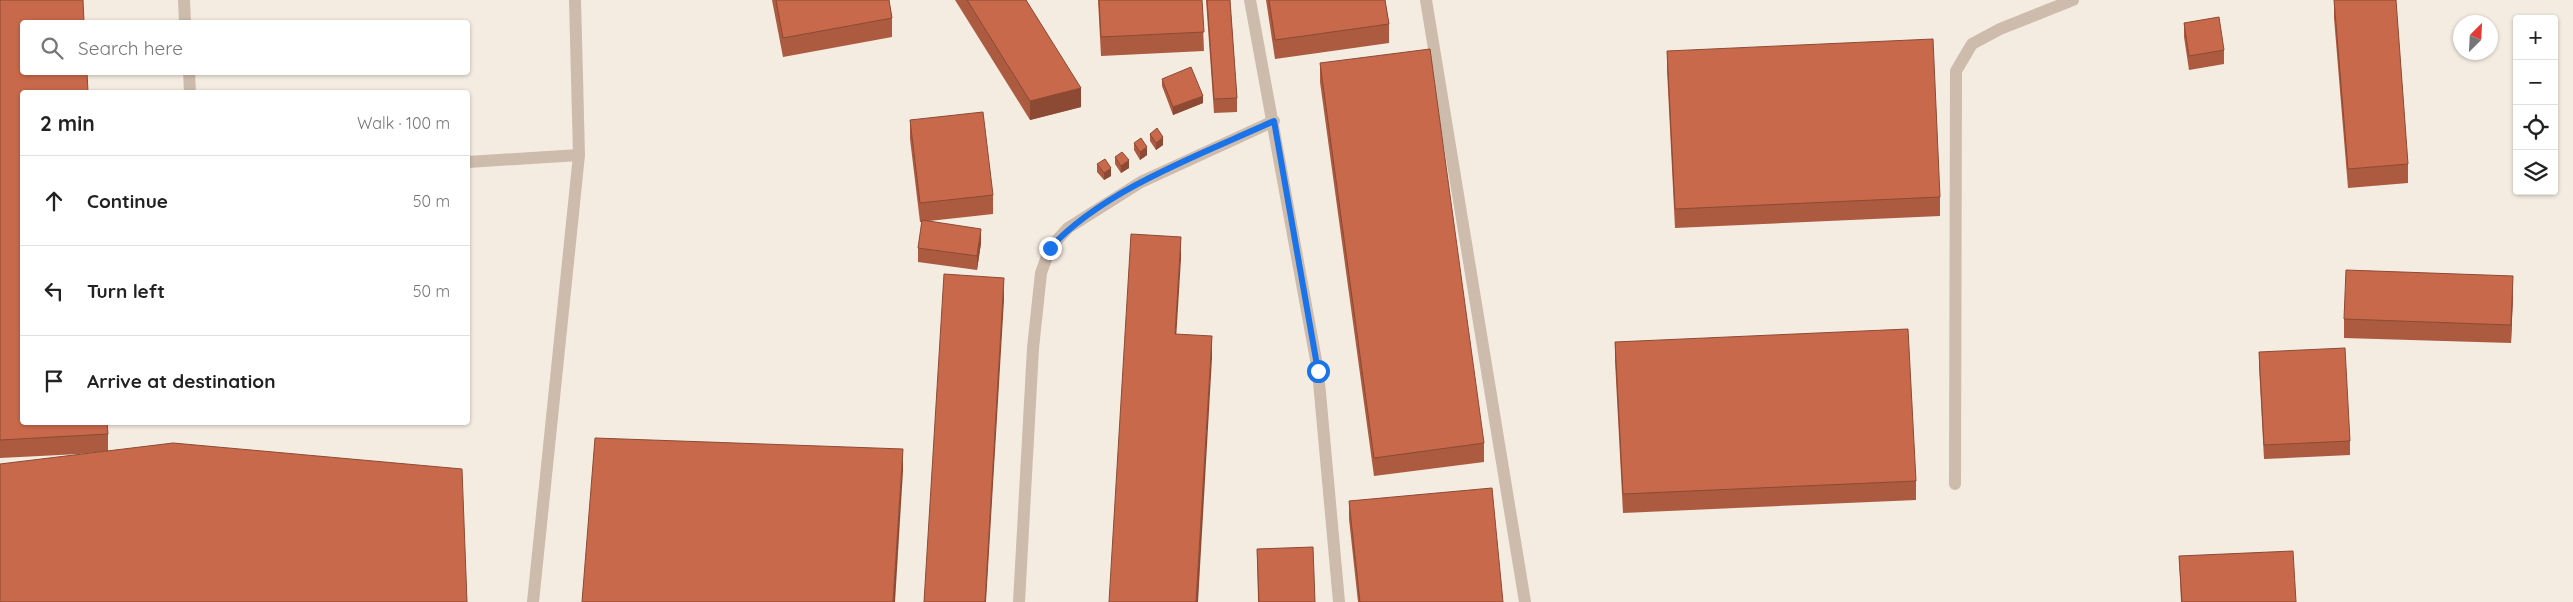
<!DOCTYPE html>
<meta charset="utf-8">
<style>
body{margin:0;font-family:Quicksand,sans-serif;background:#f2f2f2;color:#222}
.controls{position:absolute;right:15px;top:15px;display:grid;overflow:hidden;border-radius:5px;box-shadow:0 1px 4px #0004}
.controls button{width:45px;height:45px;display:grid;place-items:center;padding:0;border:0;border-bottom:1px solid #e0e0e0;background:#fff;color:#222;font:25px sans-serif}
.compass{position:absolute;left:2453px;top:15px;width:45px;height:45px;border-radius:50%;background:#fff;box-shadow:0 1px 4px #0004;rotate:24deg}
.stop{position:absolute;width:15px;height:15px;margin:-11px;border:4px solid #1a73e8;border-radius:50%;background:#fff}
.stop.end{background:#1a73e8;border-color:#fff;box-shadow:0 1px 5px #0008}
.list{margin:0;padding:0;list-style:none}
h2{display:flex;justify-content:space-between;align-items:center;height:65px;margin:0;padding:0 20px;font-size:21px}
h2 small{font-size:16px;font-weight:400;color:#767676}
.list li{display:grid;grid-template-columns:32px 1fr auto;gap:15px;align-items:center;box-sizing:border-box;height:90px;padding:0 20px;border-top:1px solid #e0e0e0}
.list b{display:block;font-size:19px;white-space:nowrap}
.list em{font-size:16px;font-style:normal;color:#767676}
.icon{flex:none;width:28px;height:28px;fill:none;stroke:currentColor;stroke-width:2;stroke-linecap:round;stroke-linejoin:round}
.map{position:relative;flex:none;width:2573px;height:602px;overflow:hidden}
.search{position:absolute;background:#fff;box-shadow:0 1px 4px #0004;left:20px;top:20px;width:450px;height:55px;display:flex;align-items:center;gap:12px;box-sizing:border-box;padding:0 18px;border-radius:5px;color:#767676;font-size:19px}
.panel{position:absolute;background:#fff;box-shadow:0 1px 4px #0004;left:20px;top:90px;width:450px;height:335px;border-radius:5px}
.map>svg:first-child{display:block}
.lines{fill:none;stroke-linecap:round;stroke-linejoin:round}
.lane{stroke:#cdbbac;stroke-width:12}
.wall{fill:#ac5a40}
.shaded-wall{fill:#8c4a34}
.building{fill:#c8694b;stroke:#8c4a34}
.route{stroke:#1a73e8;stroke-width:6}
</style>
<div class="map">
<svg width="2573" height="602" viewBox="0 0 2573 602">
<rect width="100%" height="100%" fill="#f4ebe1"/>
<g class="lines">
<path class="lane" d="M 184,0 L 185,22
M 1250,0 L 1318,371 L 1339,602
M 1426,0 L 1525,602
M 189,72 L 190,92
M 468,162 L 579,155 L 575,0
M 1955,484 L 1956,71 L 1972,44 L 2000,29 L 2073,0
M 533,602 L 579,155
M 1019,602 L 1033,348 L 1041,273 L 1050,248 L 1068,228 L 1141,182 L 1274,121"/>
</g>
<path class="wall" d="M 0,0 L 108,434 L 108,451 L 79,454 L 0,458 Z
M 772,0 L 889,0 L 892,18 L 892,37 L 783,57 Z
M 955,0 L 1026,0 L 1081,107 L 1030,120 Z
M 1098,0 L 1202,0 L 1204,51 L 1101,56 Z
M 1206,0 L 1230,0 L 1237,98 L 1237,112 L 1214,113 Z
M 1266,0 L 1385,0 L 1389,24 L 1389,43 L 1275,59 Z
M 2334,0 L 2408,164 L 2408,183 L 2348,188 L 2334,18 Z
M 2184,23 L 2224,50 L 2224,64 L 2189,70 L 2184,37 Z
M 1667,51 L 1940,197 L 1940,216 L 1675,228 L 1667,70 Z
M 1320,63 L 1484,443 L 1484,462 L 1374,476 L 1320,82 Z
M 1162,79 L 1203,103 L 1173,115 L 1162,86 Z
M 910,120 L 993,195 L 993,214 L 929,221 L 981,243 L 977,270 L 918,262 L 918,248 L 922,222 L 920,222 L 910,139 Z
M 1150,134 L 1163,145 L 1156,150 L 1150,141 Z
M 1134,143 L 1147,155 L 1140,160 L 1134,150 Z
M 1115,157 L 1129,168 L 1121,173 L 1115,164 Z
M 1097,164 L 1111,176 L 1104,180 L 1097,172 Z
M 2513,295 L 2511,343 L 2344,338 L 2344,319 Z
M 1615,342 L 1916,481 L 1916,500 L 1623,513 L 1615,361 Z
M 2259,352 L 2350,441 L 2350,455 L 2264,459 L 2259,366 Z
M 1349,501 L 1503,602 L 1358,602 L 1349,519 Z
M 1257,549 L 1315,602 L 1258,602 Z
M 2179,556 L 2296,602 L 2181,602 Z"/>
<path class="shaded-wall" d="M 1081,88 L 1081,107 L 1030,120 L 1030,101 Z
M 1203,96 L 1203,103 L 1173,115 L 1173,107 Z
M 1163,137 L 1163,145 L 1156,150 L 1156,143 Z
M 1147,147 L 1147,155 L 1140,160 L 1140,152 Z
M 1129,160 L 1129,168 L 1121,173 L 1121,166 Z
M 1111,168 L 1111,176 L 1104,180 L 1104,173 Z
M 981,229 L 981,243 L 977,270 L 977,256 Z
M 1181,237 L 1181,259 L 1175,356 L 1175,334 Z
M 2513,276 L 2513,295 L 2511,343 L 2511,325 Z
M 1004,278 L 1004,300 L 986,602 L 985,602 Z
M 1212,336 L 1212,358 L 1198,602 L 1196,602 Z
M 903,449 L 903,471 L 895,602 L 893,602 Z"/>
<path class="building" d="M 0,0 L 83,0 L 84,22 L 22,22 L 22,72 L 87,72 L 88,92 L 22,92 L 22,422 L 107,422 L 108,434 L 0,440 Z
M 776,0 L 889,0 L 892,18 L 783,38 Z
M 967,0 L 1026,0 L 1081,88 L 1030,101 Z
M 1099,0 L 1202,0 L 1204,32 L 1101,37 Z
M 1207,0 L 1230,0 L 1237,98 L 1214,99 Z
M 1269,0 L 1385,0 L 1389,24 L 1275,40 Z
M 2334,0 L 2396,0 L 2408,164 L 2348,169 Z
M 2219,17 L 2224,50 L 2189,56 L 2184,23 Z
M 1933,39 L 1940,197 L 1675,209 L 1667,51 Z
M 1430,49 L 1484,443 L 1374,458 L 1320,63 Z
M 1191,67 L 1203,96 L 1173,107 L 1162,79 Z
M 983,112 L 993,195 L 920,203 L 910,120 Z
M 1157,128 L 1163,137 L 1156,143 L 1150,134 Z
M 1141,138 L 1147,147 L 1140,152 L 1134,143 Z
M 1122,152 L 1129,160 L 1121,166 L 1115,157 Z
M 1105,159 L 1111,168 L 1104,173 L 1097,164 Z
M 922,220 L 981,229 L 977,256 L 918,248 Z
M 1131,234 L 1181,237 L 1175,334 L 1212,336 L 1196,602 L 1109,602 Z
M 2346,270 L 2513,276 L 2511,325 L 2344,319 Z
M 944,274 L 1004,278 L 985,602 L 924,602 Z
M 1908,329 L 1916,481 L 1623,494 L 1615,342 Z
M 2345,348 L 2350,441 L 2264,445 L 2259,352 Z
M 595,438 L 903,449 L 893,602 L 582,602 Z
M 173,443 L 462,469 L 467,602 L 0,602 L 0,464 Z
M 1492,488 L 1503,602 L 1360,602 L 1349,501 Z
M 1313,547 L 1315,602 L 1259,602 L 1257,549 Z
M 2293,551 L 2296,602 L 2182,602 L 2179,556 Z"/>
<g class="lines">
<path class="route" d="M 1050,248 C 1104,189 1202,154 1274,121 L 1318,371"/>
</g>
</svg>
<div class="controls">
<button>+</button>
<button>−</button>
<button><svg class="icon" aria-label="locate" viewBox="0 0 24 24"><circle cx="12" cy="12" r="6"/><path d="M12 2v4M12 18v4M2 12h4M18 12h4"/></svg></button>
<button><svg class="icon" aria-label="layers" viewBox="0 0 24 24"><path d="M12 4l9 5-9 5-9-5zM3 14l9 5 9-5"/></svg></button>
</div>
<svg class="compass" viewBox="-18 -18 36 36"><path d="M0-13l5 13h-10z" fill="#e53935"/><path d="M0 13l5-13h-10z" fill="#767676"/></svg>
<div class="stop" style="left:1318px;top:371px"></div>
<div class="stop end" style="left:1050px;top:248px"></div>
<div class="search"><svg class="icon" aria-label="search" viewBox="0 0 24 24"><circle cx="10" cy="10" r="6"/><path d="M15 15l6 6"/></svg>Search here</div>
<section class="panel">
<h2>2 min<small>Walk · 100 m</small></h2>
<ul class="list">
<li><svg class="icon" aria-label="ahead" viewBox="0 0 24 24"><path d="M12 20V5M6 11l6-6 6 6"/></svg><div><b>Continue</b></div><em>50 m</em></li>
<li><svg class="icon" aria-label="left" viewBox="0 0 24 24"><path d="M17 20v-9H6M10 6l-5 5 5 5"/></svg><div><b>Turn left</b></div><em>50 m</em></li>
<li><svg class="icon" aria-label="arrive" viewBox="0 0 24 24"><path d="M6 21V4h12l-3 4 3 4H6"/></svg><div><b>Arrive at destination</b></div></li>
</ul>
</section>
</div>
